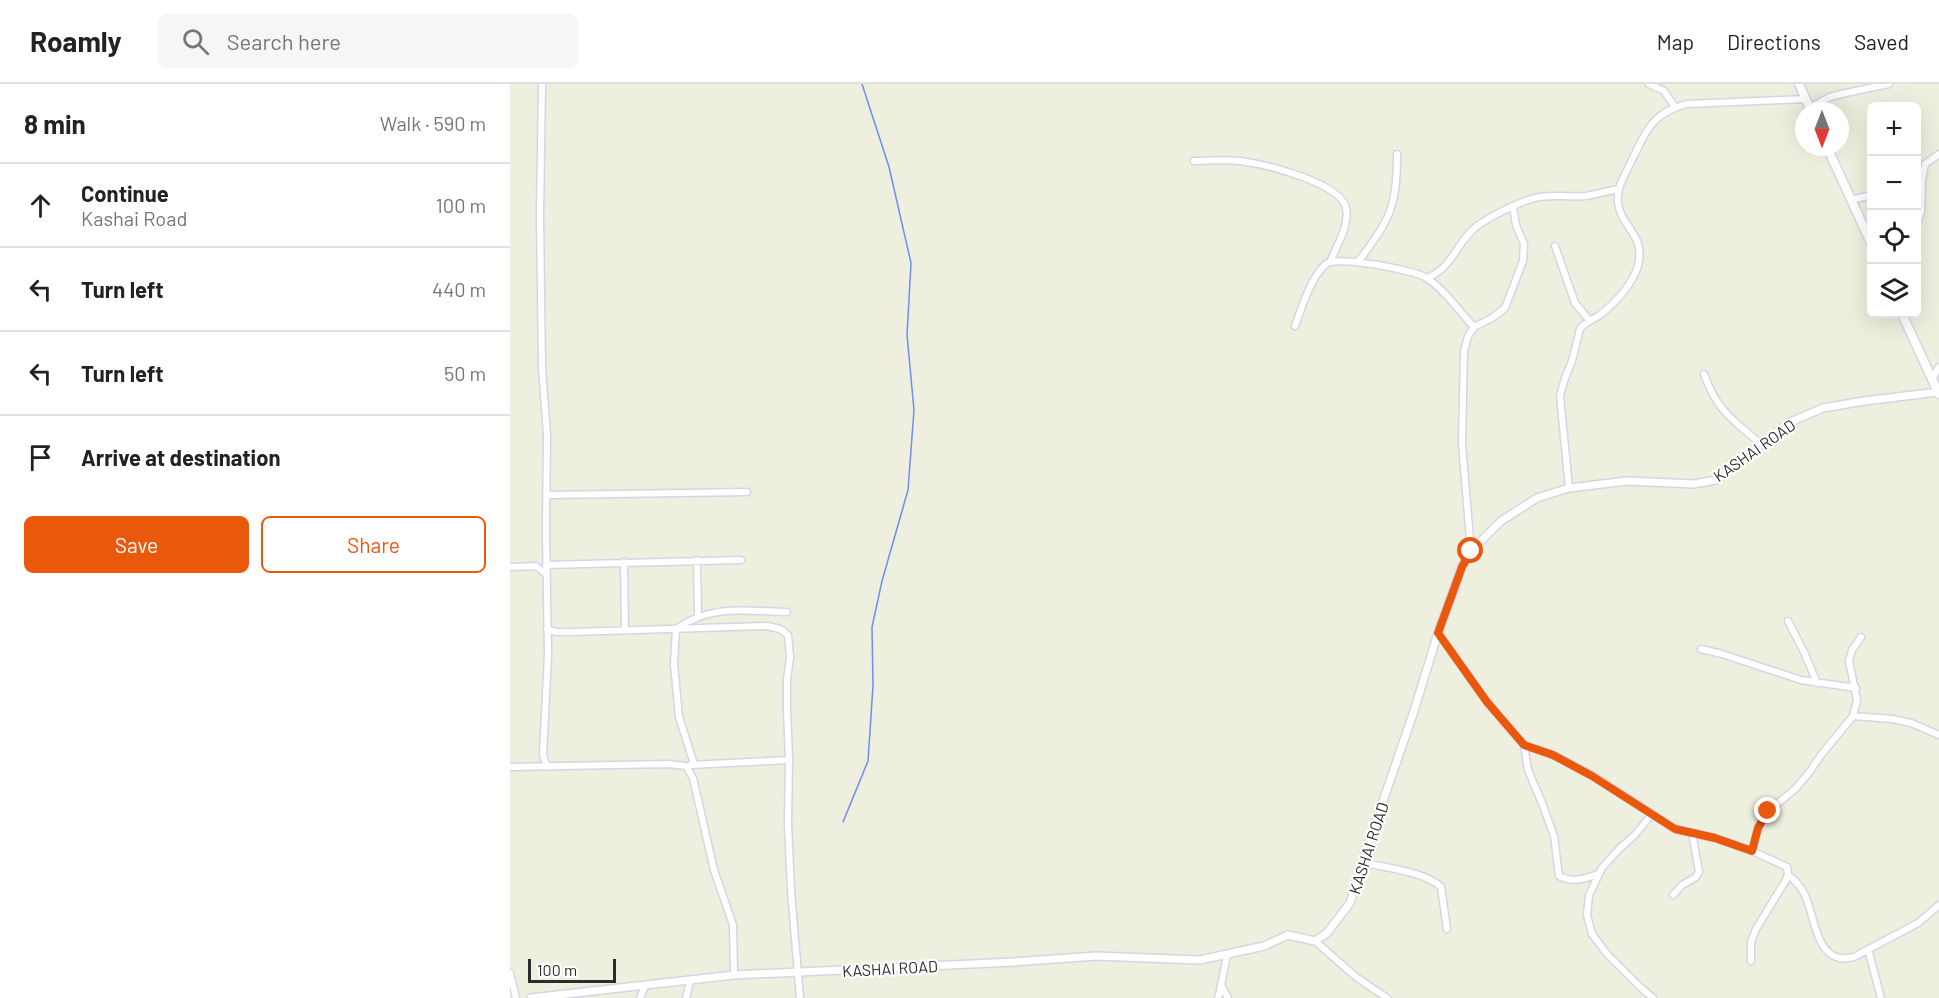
<!DOCTYPE html>
<meta charset="utf-8">
<style>
body{margin:0;font-family:Barlow,sans-serif;background:#f6f6f6;color:#222}
.controls{position:absolute;right:18px;top:18px;display:grid;overflow:hidden;border-radius:9px;box-shadow:0 6px 24px #0002}
.controls button{width:54px;height:54px;display:grid;place-items:center;padding:0;border:0;border-bottom:2px solid #e0e0e0;background:#fff;color:#222;font:30px sans-serif}
.compass{position:absolute;left:1285px;top:18px;width:54px;height:54px;border-radius:50%;background:#fff;box-shadow:0 6px 24px #0002;rotate:180deg}
.scale{position:absolute;left:18px;bottom:15px;width:88px;box-sizing:border-box;padding-left:6px;border:3px solid #2c2c2c;border-top:0;font-size:16px;line-height:21px;white-space:nowrap;color:#2c2c2c;-webkit-text-stroke:4px #fff;paint-order:stroke}
.stop{position:absolute;width:18px;height:18px;margin:-14px;border:4px solid #ea580c;border-radius:50%;background:#fff}
.stop.end{background:#ea580c;border-color:#fff;box-shadow:0 2px 6px #0008}
.list{margin:0;padding:0;list-style:none}
h2{display:flex;justify-content:space-between;align-items:center;height:78px;margin:0;padding:0 24px;font-size:26px}
h2 small{font-size:20px;font-weight:400;color:#767676}
.list li{display:grid;grid-template-columns:39px 1fr auto;gap:18px;align-items:center;box-sizing:border-box;height:84px;padding:0 24px;border-top:2px solid #e0e0e0}
.list b{display:block;font-size:22px;white-space:nowrap}
.list p{margin:0;font-size:20px;white-space:nowrap;color:#767676}
.list em{font-size:20px;font-style:normal;color:#767676}
.actions{display:flex;gap:12px;padding:18px 24px}
.actions a{flex:1;padding:14px 0;border:2px solid #ea580c;border-radius:9px;text-align:center;font-size:21px;color:#ea580c}
.actions .main{background:#ea580c;color:#fff}
.icon{flex:none;width:33px;height:33px;fill:none;stroke:currentColor;stroke-width:2;stroke-linecap:round;stroke-linejoin:round}
.map{position:relative;flex:none;width:1429px;height:914px;overflow:hidden}
header{display:flex;align-items:center;gap:36px;box-sizing:border-box;height:84px;padding:0 30px;background:#fff;border-bottom:2px solid #e0e0e0}
header strong{font-size:28px}
nav{display:flex;gap:33px;margin-inline-start:auto;font-size:21px}
.search{width:420px;height:54px;background:#f6f6f6;display:flex;align-items:center;gap:15px;box-sizing:border-box;padding:0 21px;border-radius:9px;color:#767676;font-size:22px}
main{display:flex}
aside{flex:1;background:#fff}
.map>svg:first-child{display:block}
.lines{fill:none;stroke-linecap:round;stroke-linejoin:round}
.stream{stroke:#6b8ef7;stroke-width:1.5}
.minor-casing{stroke:#d9d3e6;stroke-width:9}
.tertiary-casing{stroke:#d9d3e6;stroke-width:10}
.secondary-casing{stroke:#d9d3e6;stroke-width:11}
.minor{stroke:#fff;stroke-width:6}
.tertiary{stroke:#fff;stroke-width:7}
.secondary{stroke:#fff;stroke-width:8}
.route{stroke:#ea580c;stroke-width:8}
.labels{text-anchor:middle;dominant-baseline:central;stroke-width:4.5;stroke-linejoin:round;paint-order:stroke}
.street-label{font-size:16px;fill:#2c2c2c;stroke:#fff}
</style>
<header>
<strong>Roamly</strong>
<div class="search"><svg class="icon" aria-label="search" viewBox="0 0 24 24"><circle cx="10" cy="10" r="6"/><path d="M15 15l6 6"/></svg>Search here</div>
<nav><a>Map</a><a>Directions</a><a>Saved</a></nav>
</header>
<main>
<aside>
<h2>8 min<small>Walk · 590 m</small></h2>
<ul class="list">
<li><svg class="icon" aria-label="ahead" viewBox="0 0 24 24"><path d="M12 20V5M6 11l6-6 6 6"/></svg><div><b>Continue</b><p>Kashai Road</p></div><em>100 m</em></li>
<li><svg class="icon" aria-label="left" viewBox="0 0 24 24"><path d="M17 20v-9H6M10 6l-5 5 5 5"/></svg><div><b>Turn left</b></div><em>440 m</em></li>
<li><svg class="icon" aria-label="left" viewBox="0 0 24 24"><path d="M17 20v-9H6M10 6l-5 5 5 5"/></svg><div><b>Turn left</b></div><em>50 m</em></li>
<li><svg class="icon" aria-label="arrive" viewBox="0 0 24 24"><path d="M6 21V4h12l-3 4 3 4H6"/></svg><div><b>Arrive at destination</b></div></li>
</ul>
<div class="actions"><a class="main">Save</a><a>Share</a></div>
</aside>
<div class="map">
<svg width="1429" height="914" viewBox="0 0 1429 914">
<rect width="100%" height="100%" fill="#eeefde"/>
<g class="lines">
<path class="stream" d="M 333,738 L 358,677 L 363,602 L 362,543 L 372,497 L 398,406 L 404,326 L 397,251 L 401,179 L 379,83 L 352,0"/>
<defs>
<path id="minor" d="M 32,0 L 30,131 L 32,284 L 37,350 L 36,448 L 38,572 L 33,671 L 36,680 L 40,683
M 1139,0 L 1154,7 L 1165,23
M 1299,24 L 1320,13 L 1331,10 L 1379,0
M 684,77 C 699,77 715,75 730,77 C 754,80 830,98 836,124 C 840,140 827,161 821,176
M 1341,116 L 1362,111
M 1406,142 L 1411,128 L 1412,96 L 1415,80 L 1429,70
M 1045,162 L 1065,219 L 1080,237
M 848,178 C 880,135 887,124 887,70
M 917,194 C 944,183 946,158 967,142 C 981,132 1014,115 1030,113 C 1045,111 1061,113 1076,112 C 1087,110 1098,107 1108,105
M 785,242 C 792,223 801,193 816,180 C 826,171 903,186 915,193 C 933,204 950,228 964,243
M 1194,290 C 1207,327 1223,336 1251,360
M 1422,295 L 1429,283
M 1059,404 L 1050,312 L 1055,294 L 1062,277 L 1070,245 C 1075,238 1081,237 1088,232 C 1104,221 1122,201 1128,182 C 1136,150 1111,144 1108,119 C 1106,104 1114,93 1120,80 C 1135,50 1140,29 1177,20 L 1296,15
M 36,411 L 237,408
M 961,467 L 952,360 L 954,267 L 958,252 L 964,243 L 982,234 L 995,224 L 1013,177 L 1014,160 L 1006,141 L 1003,123
M 187,476 L 188,531
M 114,478 L 115,546
M 36,481 L 231,476
M 0,483 L 26,482 L 36,490
M 1278,537 L 1294,568 L 1307,599
M 37,545 L 46,548 L 63,548 L 257,542 L 270,545 L 278,551 L 280,573 L 277,596 L 277,625 L 279,676 L 278,740 L 281,807 L 290,914
M 928,549 L 977,618 L 1014,661 L 1043,671 L 1082,691 L 1165,745 L 1205,754 L 1242,767 L 1277,783 L 1278,791 L 1276,796 L 1246,845 L 1241,858 L 1241,877
M 1191,565 L 1212,570 L 1291,596 L 1346,604
M 1343,632 L 1383,635 L 1401,639 L 1429,651
M 1014,661 L 1018,686 L 1032,719 L 1044,752 L 1049,792 C 1062,799 1075,795 1088,790
M 184,680 L 169,633 L 164,580 L 166,545 C 201,520 236,527 277,528
M 181,681 L 279,676
M 0,683 L 158,680 L 176,682 L 183,694 L 204,786 L 223,841 L 224,891
M 1141,731 L 1125,751 L 1109,765 L 1092,784 L 1079,811 L 1077,831 L 1082,850 L 1097,870 L 1130,903 L 1143,914
M 1242,767 L 1248,744 L 1258,727 L 1284,706 L 1298,690 L 1311,671 L 1343,632 L 1347,616 L 1339,577 L 1342,566 L 1351,553
M 852,778 C 874,784 914,787 931,803 L 937,845
M 1278,791 C 1285,796 1290,802 1294,809 C 1306,833 1305,883 1344,873 L 1408,839 L 1429,821
M 1163,811 L 1172,801 L 1186,793 L 1189,788 L 1182,748
M 805,857 L 846,893 L 877,914
M 1358,865 L 1371,914
M 0,889 L 6,914
M 712,903 L 718,914
M 130,914 L 135,902
M 176,914 L 180,897
M 708,914 C 712,900 714,885 717,871"/>
<path id="tertiary" d="M 21,914 L 224,891 L 504,878 L 586,872 L 690,876 L 754,862 L 778,851 L 805,857 L 817,849 L 840,819 L 852,778 L 903,630 L 928,549 L 952,482 L 961,467 L 991,437 L 1027,414 L 1059,404 L 1117,397 L 1184,400 L 1206,396 L 1278,339 L 1313,324 L 1354,317 L 1428,308"/>
<path id="secondary" d="M 1289,0 L 1301,27
M 1317,63 L 1362,161
M 1392,230 L 1429,310"/>
</defs>
<use href="#minor" class="minor-casing"/>
<use href="#tertiary" class="tertiary-casing"/>
<use href="#secondary" class="secondary-casing"/>
<use href="#minor" class="minor"/>
<use href="#tertiary" class="tertiary"/>
<use href="#secondary" class="secondary"/>
</g>
<g class="lines">
<path class="route" d="M 961,467 L 952,483 L 928,549 L 977,618 L 1014,661 L 1043,671 L 1082,692 L 1165,745 L 1205,754 L 1242,767 L 1248,744 L 1258,727"/>
</g>
<g class="labels">
<g class="street-label">
<text transform="translate(1244 366) rotate(-35)">KASHAI ROAD</text>
<text transform="translate(858 764) rotate(-72)">KASHAI ROAD</text>
<text transform="translate(380 884) rotate(-3)">KASHAI ROAD</text>
</g>
</g>
</svg>
<div class="controls">
<button>+</button>
<button>−</button>
<button><svg class="icon" aria-label="locate" viewBox="0 0 24 24"><circle cx="12" cy="12" r="6"/><path d="M12 2v4M12 18v4M2 12h4M18 12h4"/></svg></button>
<button><svg class="icon" aria-label="layers" viewBox="0 0 24 24"><path d="M12 4l9 5-9 5-9-5zM3 14l9 5 9-5"/></svg></button>
</div>
<svg class="compass" viewBox="-18 -18 36 36"><path d="M0-13l5 13h-10z" fill="#e53935"/><path d="M0 13l5-13h-10z" fill="#767676"/></svg>
<div class="scale">100 m</div>
<div class="stop" style="left:961px;top:467px"></div>
<div class="stop end" style="left:1258px;top:727px"></div>
</div>
</main>
